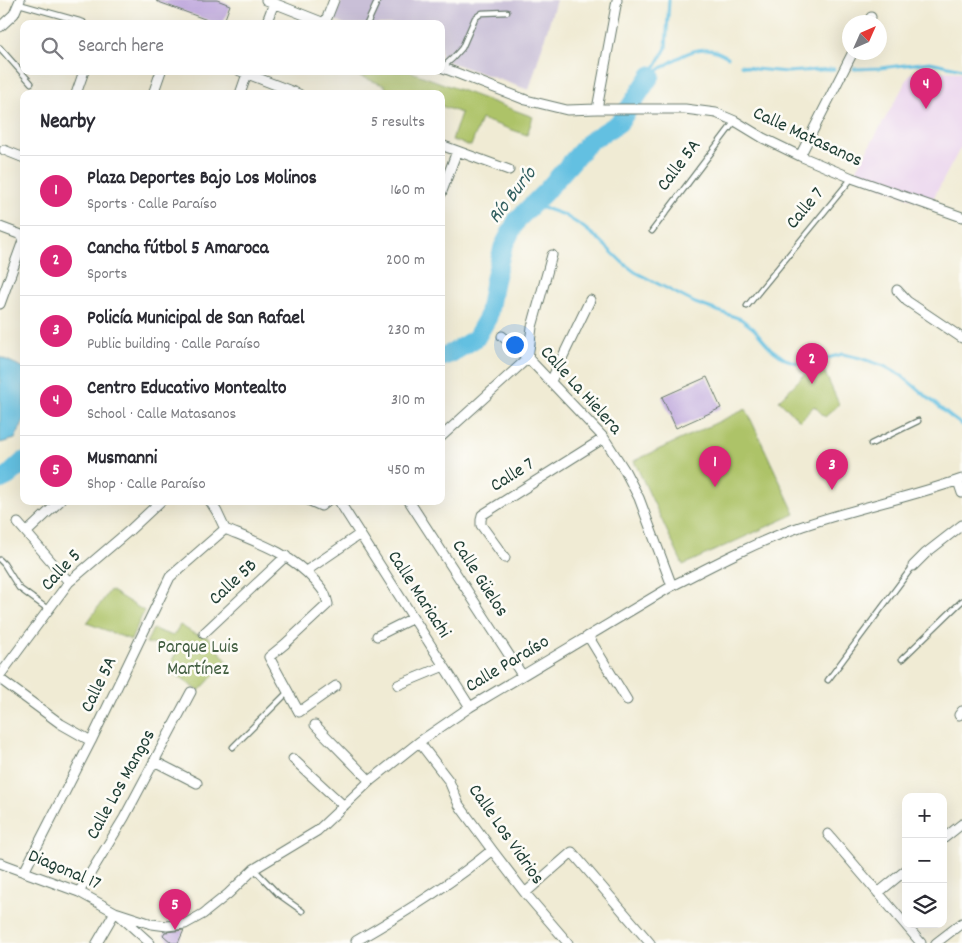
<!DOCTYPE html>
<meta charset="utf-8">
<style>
body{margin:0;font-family:Dekko,sans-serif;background:#f2f2f3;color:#2b2b33}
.controls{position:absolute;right:15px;bottom:15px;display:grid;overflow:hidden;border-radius:10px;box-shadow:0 5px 20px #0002}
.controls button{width:45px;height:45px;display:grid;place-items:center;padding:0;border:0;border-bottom:1px solid #e1e1e2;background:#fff;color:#2b2b33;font:25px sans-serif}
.compass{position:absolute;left:842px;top:15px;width:45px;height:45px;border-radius:50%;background:#fff;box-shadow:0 5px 20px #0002;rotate:45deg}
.you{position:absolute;left:514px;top:344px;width:18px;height:18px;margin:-12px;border:4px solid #fff;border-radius:50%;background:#1a73e8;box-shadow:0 0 0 8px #1a73e833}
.badge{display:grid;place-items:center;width:32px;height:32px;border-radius:50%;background:#db2777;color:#fff;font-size:16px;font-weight:700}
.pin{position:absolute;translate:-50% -41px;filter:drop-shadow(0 1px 2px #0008)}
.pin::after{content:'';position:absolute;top:26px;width:18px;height:15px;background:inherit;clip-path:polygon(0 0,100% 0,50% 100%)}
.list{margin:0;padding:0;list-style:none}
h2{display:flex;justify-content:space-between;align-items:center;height:65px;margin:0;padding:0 20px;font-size:21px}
h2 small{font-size:16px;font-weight:400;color:#7c7c81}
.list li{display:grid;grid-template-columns:32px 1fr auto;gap:15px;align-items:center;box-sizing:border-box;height:70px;padding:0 20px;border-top:1px solid #e1e1e2}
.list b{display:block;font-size:19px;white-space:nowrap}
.list p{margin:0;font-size:16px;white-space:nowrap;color:#7c7c81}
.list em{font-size:16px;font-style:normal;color:#7c7c81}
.icon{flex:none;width:28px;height:28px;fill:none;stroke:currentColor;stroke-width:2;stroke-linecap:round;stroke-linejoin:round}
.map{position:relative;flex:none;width:962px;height:943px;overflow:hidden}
.search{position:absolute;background:#fff;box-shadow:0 5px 20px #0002;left:20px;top:20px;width:425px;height:55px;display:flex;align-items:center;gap:12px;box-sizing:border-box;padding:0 18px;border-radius:10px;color:#7c7c81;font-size:19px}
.panel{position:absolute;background:#fff;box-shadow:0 5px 20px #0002;left:20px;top:90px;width:425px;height:415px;border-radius:10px}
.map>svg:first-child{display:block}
.built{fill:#e9d2ed}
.industrial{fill:#c9bfd7}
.green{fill:#adc367;stroke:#66804e}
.water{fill:#63c0e1;stroke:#417e8a}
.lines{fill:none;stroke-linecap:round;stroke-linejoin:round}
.stream{stroke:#63c0e1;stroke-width:3}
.river{stroke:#63c0e1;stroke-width:19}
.building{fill:#b9a0da}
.service-casing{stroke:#687a6c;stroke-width:7}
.minor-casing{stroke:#687a6c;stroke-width:11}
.service{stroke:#fff;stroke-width:4.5}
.minor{stroke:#fff;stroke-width:9}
.labels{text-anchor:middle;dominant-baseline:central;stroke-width:5;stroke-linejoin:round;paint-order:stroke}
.street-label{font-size:19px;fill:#1f3d34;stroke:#fdfcf7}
.park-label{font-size:19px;fill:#425e41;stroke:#fdfcf7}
.water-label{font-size:20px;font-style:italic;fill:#305e5f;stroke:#fdfcf7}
</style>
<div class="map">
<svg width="962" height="943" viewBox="0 0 962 943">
<rect width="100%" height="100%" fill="#fdfcf7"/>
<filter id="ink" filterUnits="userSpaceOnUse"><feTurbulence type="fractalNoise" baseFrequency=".02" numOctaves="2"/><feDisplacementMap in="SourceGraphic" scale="10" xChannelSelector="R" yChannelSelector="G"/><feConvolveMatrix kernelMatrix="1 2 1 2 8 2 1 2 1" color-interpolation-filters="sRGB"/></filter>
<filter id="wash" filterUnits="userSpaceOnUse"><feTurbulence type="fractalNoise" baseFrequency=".0096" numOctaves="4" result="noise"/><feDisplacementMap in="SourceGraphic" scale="20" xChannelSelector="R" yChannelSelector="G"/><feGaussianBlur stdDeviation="1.12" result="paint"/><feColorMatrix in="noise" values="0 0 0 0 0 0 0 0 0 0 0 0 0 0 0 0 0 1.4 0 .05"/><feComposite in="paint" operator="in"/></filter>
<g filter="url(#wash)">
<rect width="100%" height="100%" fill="#f0ebd4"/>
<path class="built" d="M 938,71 L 962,72 L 962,145 L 929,206 L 853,175 L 911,73 Z"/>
<path class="industrial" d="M 342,0 L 556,0 L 529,90 L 441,59 L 441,24 L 345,24 L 334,20 Z"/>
<path class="green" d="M 346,71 L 409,71 L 533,117 L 527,135 L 481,119 L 471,146 L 452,140 L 461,113 L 441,106 L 441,94 L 384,94 L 386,86 Z
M 821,364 L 839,404 L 825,417 L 814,406 L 800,421 L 779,400 L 810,369 Z
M 746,409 L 795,514 L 683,565 L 634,461 Z
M 110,590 L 144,611 L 131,640 L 87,623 Z
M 180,625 L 193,633 L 208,637 L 227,661 L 199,691 L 169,670 L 177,649 L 146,643 L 153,629 L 173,636 Z"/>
<path class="water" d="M 0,357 L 24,368 L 24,420 L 15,439 L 0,443 Z"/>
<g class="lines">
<path class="stream" d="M 741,65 L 755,69 L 787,72 L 834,69
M 854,69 L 880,68 L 930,62 L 962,69
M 652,73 L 666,48 L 669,0
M 651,75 C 667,65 685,50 705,49 C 712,48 721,53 728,57
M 528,210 L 544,208 L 564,215 L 583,227 L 597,238 L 622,262 L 635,272 L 695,303 L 741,319 L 754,329 L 771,349 L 785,359 L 797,363 L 808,363 L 843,354 L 860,358 L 884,366 L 902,376 L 951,417 L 962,425"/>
<path class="river" d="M 441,357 L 452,353 L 476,338 L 488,317 L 494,282 L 503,247 L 517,220 L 546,191 L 590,141 L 619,123 L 651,75
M 0,480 L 8,476 L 24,461"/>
</g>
<g id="blocks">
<path class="building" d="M 157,0 L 217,0 L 230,5 L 223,24 L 218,24 L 156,1 Z
M 707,377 L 721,408 L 676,428 L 662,397 Z
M 184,930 L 178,943 L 172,943 L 163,935 L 165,932 Z"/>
</g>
</g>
<g filter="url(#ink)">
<use href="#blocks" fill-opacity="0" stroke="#687a6c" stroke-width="1"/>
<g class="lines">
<defs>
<path id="service" d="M 19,4 L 83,22
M 367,24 L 378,0
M 0,48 L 31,83
M 443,67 L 453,58 L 462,48 L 475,18 L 482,13 L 507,12
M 652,231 L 735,121
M 747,306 L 852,178
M 871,444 L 918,421
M 0,560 L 4,564 L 19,588 L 49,610
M 902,659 L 962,601
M 828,680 L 913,566
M 233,747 L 288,692
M 254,869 L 278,894 L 302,911"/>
<path id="minor" d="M 266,0 L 327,24
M 868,22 L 871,17
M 325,23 L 334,0
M 266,24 L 274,3
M 0,27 L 14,14 L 20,0
M 441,67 L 526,100 L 567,110 L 597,109 L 685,109 L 716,113 L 735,121 L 763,138 L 800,156 L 852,178 L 962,217
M 240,71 L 299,94
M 76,94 L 84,71
M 153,94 L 161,71
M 240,94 L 248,71
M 597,109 L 617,0
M 441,145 L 509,170
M 4,150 L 24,158
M 800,156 L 853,52
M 441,194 L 457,151
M 0,227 L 24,236
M 897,290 L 907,301 L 962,338
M 0,304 L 24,238
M 502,336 L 528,358 L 604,438 L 625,471 L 639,498 L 672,586
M 551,381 L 590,300
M 441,437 L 528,358 L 532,327 L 552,255
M 958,481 L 962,493
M 210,501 L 217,512 L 225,529 C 259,543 290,553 315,581 C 323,590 325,592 328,604 L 285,644 L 269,657 L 299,712 L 336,686
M 310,501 L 321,506 L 327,501
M 339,501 L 470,707
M 409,501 L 522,675
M 18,523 L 69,582
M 27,532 L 60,501
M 505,558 L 481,525 L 481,520 L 482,515 L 604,438
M 913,566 L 926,553 L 962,525
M 306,571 L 360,534
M 204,633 L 286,556
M 377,636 L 413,618
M 588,636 L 627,700
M 0,675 L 69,582 L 130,530 L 161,501
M 0,679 L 61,724 L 91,741
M 398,685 L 444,666
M 959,715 L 962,711
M 315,725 L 370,781
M 419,742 L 449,781 L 459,805 L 492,850 L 525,893 L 568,943
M 293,759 L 344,806
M 154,761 L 197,783
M 828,834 L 921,943
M 943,839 L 962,824
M 0,863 L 79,892 L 115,912 L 152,924 L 167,926 L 185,924 L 203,914 L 228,894 L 254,869 L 317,831 L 370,781 L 419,742 L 470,707 L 672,586 C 713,565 754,543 797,528 C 851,509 908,498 962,479
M 24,872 L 91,741 L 170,577 L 225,529
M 79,892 L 124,818 L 191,692
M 525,893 L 572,852 L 650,943
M 878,893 L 906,870
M 119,915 L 150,943
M 356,941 C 403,914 450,885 492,850
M 97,943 L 115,912
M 936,943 L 962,923"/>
</defs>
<use href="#service" class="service-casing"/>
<use href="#minor" class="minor-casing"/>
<use href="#service" class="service"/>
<use href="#minor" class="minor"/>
</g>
</g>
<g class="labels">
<g class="street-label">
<text transform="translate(807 138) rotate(25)">Calle Matasanos</text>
<text transform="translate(680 166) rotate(-53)">Calle 5A</text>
<text transform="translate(806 209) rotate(-50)">Calle 7</text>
<text transform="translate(580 391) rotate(48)">Calle La Hielera</text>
<text transform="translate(513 476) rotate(-32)">Calle 7</text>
<text transform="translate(62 571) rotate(-47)">Calle 5</text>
<text transform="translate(479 579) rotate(57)">Calle Güelos</text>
<text transform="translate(234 583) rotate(-43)">Calle 5B</text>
<text transform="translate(418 595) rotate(57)">Calle Mariachi</text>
<text transform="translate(508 665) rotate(-31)">Calle Paraíso</text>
<text transform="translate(100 685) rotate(-64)">Calle 5A</text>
<text transform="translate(122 785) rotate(-61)">Calle Los Mangos</text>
<text transform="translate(505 835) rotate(55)">Calle Los Vidrios</text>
<text transform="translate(64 871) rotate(23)">Diagonal 17</text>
</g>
<g class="park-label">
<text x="198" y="648">Parque Luis<tspan x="198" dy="22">Martínez</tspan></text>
</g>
<g class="water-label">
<text transform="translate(513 196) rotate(-52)">Río Burío</text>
</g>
</g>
</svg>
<div class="controls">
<button>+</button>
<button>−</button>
<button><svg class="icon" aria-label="layers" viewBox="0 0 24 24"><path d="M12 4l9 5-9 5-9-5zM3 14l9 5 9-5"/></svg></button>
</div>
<svg class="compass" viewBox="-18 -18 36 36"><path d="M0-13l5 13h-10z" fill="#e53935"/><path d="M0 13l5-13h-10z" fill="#7c7c81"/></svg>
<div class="you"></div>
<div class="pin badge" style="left:715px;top:487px">1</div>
<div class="pin badge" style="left:812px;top:384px">2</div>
<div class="pin badge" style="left:832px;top:490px">3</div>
<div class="pin badge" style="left:926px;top:109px">4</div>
<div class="pin badge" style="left:175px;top:930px">5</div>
<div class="search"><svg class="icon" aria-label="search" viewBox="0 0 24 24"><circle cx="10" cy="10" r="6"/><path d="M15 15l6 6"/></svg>Search here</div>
<section class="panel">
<h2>Nearby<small>5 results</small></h2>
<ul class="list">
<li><span class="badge">1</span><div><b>Plaza Deportes Bajo Los Molinos</b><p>Sports · Calle Paraíso</p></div><em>160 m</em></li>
<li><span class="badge">2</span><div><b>Cancha fútbol 5 Amaroca</b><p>Sports</p></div><em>200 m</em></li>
<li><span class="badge">3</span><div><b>Policía Municipal de San Rafael</b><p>Public building · Calle Paraíso</p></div><em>230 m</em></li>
<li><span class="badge">4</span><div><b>Centro Educativo Montealto</b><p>School · Calle Matasanos</p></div><em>310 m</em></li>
<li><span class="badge">5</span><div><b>Musmanni</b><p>Shop · Calle Paraíso</p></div><em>450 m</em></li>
</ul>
</section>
</div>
